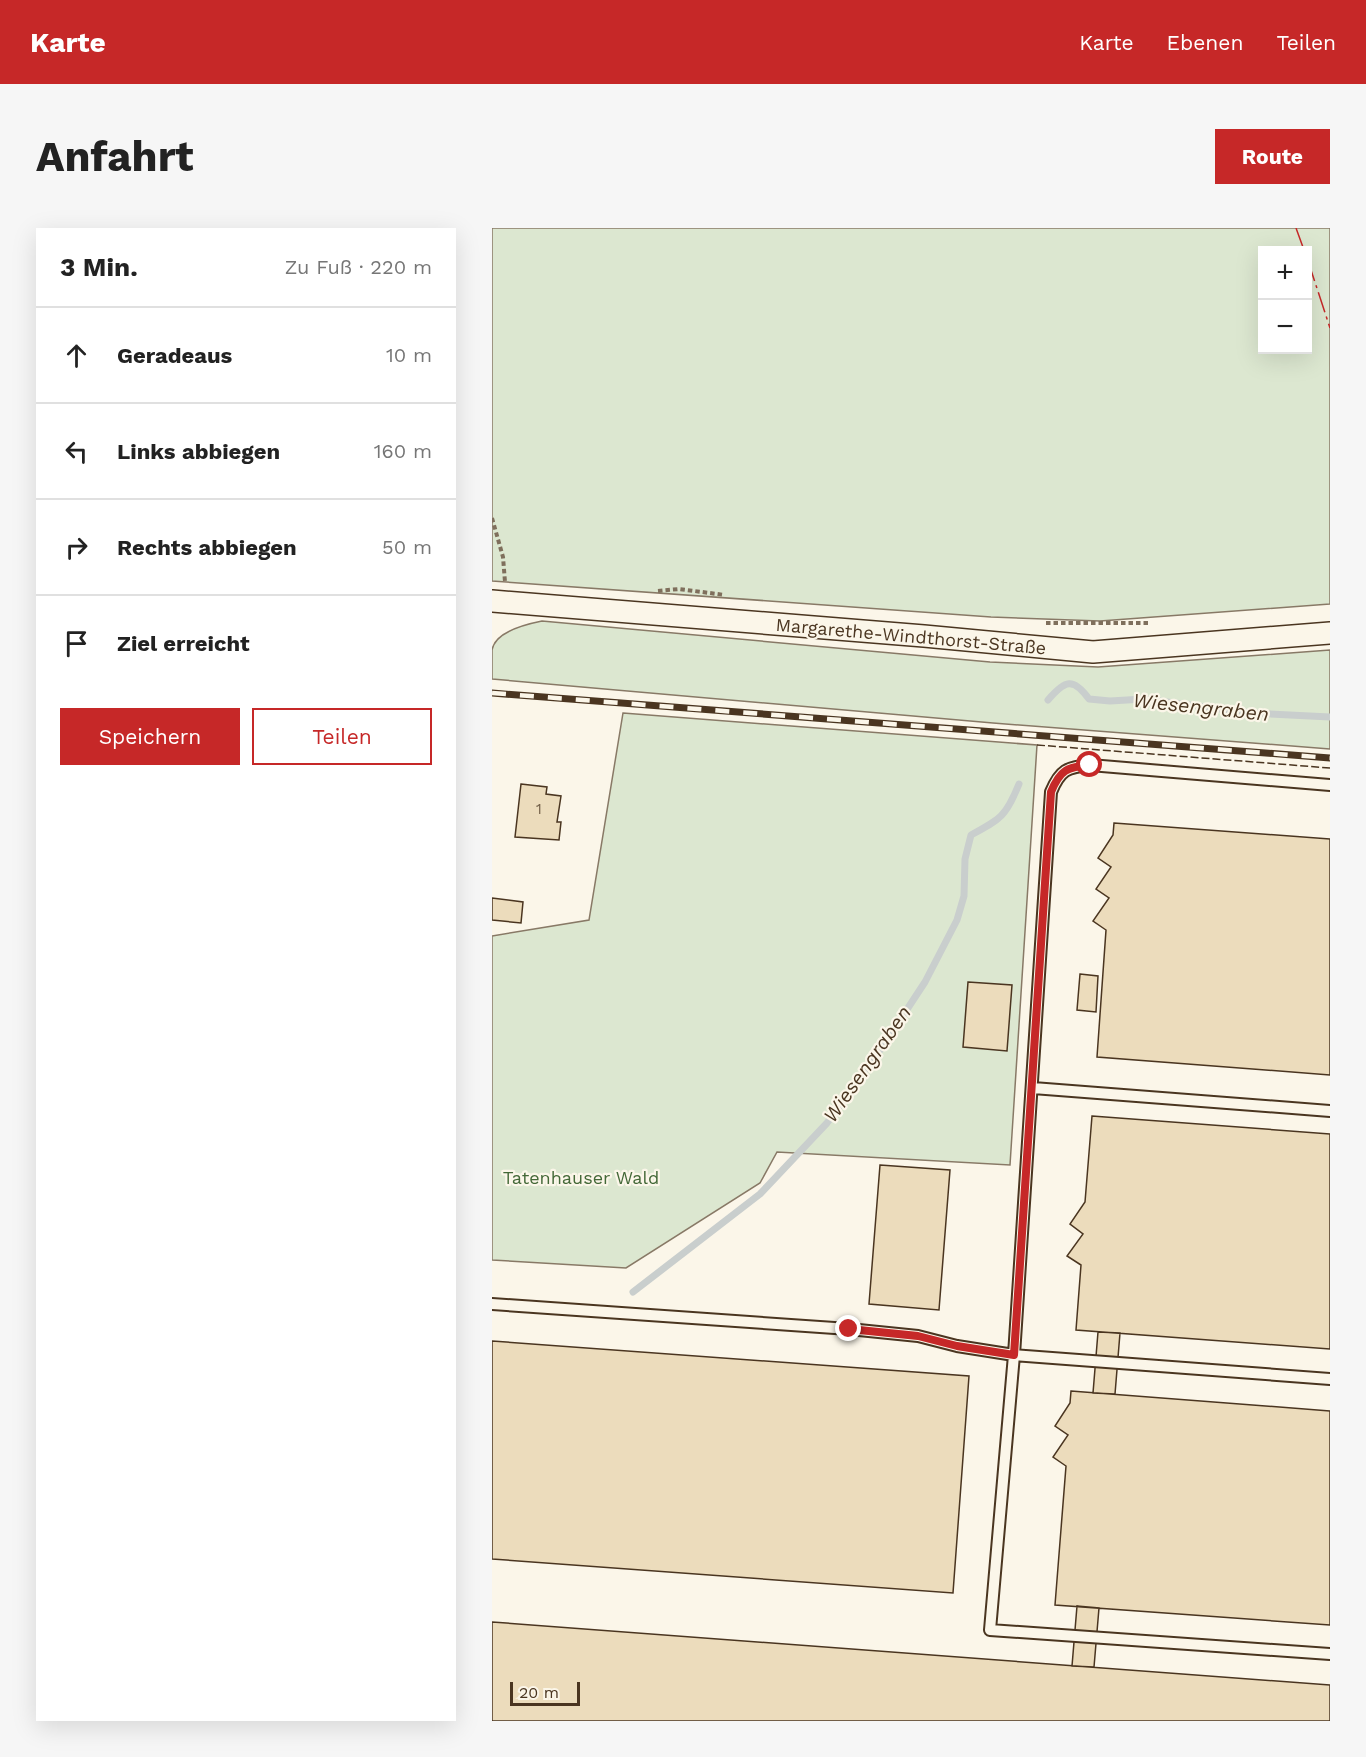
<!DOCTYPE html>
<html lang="de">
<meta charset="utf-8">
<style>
body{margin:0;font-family:"Work Sans",sans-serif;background:#f6f6f6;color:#222}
.controls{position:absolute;right:18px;top:18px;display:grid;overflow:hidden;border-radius:0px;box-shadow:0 6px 24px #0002}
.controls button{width:54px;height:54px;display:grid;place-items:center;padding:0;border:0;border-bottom:2px solid #e0e0e0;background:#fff;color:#222;font:30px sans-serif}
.scale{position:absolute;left:18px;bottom:15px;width:70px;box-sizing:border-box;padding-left:6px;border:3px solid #4a3520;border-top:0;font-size:16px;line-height:21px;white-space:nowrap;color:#4a3520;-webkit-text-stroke:4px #fbf6e9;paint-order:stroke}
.stop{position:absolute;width:18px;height:18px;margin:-14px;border:4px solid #c62828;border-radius:50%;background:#fff}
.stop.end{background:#c62828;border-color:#fff;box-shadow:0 2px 6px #0008}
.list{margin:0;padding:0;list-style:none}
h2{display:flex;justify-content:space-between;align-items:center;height:78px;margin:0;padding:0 24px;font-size:26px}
h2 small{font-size:20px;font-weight:400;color:#767676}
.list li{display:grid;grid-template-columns:39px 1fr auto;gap:18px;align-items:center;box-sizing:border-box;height:96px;padding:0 24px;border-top:2px solid #e0e0e0}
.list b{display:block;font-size:22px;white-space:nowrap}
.list em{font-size:20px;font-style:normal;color:#767676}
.actions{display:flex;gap:12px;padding:18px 24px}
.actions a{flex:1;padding:14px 0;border:2px solid #c62828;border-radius:0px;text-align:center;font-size:21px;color:#c62828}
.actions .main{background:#c62828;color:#fff}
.icon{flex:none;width:33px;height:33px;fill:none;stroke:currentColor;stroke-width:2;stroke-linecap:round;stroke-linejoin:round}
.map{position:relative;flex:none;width:838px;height:1493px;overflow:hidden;border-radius:0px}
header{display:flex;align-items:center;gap:36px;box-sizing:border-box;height:84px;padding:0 30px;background:#c62828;color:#fff}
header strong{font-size:28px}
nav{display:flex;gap:33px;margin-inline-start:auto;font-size:21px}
.intro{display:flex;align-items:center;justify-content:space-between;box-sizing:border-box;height:144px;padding:0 36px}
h1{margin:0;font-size:42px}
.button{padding:15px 27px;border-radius:0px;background:#c62828;color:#fff;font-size:21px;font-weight:700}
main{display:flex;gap:36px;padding:0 36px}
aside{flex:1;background:#fff;border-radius:0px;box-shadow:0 6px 24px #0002}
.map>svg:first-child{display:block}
.green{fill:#dce7d0;stroke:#887966;stroke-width:1.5;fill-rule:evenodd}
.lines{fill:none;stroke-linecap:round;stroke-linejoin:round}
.stream{stroke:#c9cecd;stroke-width:7}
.building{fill:#ecdcbc;stroke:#4a3520;stroke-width:1.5}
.service-casing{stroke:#4a3520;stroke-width:14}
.minor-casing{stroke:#4a3520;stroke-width:24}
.path{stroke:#7f6f5c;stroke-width:4;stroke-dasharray:4.5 3;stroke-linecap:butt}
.service{stroke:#fbf6e9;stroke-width:10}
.minor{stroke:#fbf6e9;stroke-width:21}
.rail-casing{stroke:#4a3520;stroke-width:7}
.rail{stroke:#fbf6e9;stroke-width:4.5;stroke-dasharray:14;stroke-linecap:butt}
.fence{stroke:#4a3520;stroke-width:1.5;stroke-dasharray:8 3;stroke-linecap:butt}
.power{stroke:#c62828;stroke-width:1.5;stroke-dasharray:21 4.5 3 4.5;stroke-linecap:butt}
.route{stroke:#c62828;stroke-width:8}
.labels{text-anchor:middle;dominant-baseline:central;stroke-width:4.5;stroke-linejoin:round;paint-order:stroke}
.number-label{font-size:15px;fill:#725f47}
.street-label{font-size:18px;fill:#4a3520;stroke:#fbf6e9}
.park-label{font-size:18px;fill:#436837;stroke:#fbf6e9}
.water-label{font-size:20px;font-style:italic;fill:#4a3520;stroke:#fbf6e9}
</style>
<header>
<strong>Karte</strong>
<nav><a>Karte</a><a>Ebenen</a><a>Teilen</a></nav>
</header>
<div class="intro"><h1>Anfahrt</h1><a class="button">Route</a></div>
<main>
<aside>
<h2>3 Min.<small>Zu Fuß · 220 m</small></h2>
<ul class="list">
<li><svg class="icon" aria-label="ahead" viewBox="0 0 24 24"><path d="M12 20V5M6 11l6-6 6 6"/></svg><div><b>Geradeaus</b></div><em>10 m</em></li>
<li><svg class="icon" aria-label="left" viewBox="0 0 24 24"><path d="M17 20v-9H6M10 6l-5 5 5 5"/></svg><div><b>Links abbiegen</b></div><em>160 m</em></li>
<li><svg class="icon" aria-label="right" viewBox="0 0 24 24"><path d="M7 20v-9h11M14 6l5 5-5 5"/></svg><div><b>Rechts abbiegen</b></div><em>50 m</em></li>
<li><svg class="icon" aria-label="arrive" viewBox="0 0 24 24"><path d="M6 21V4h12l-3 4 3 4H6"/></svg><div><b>Ziel erreicht</b></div></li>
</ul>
<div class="actions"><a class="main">Speichern</a><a>Teilen</a></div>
</aside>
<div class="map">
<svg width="838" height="1493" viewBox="0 0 838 1493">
<rect width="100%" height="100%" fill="#fbf6e9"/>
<path class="green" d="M 0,0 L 838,0 L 838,376 L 608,393 L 499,389 L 0,353 ZM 770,22 L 816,22 L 816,122 L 770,122 Z
M 50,393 L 498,434 L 606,439 L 838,422 L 838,521 L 501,495 L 0,451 C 0,442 0,431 0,422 C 3,403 35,396 50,393 Z
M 131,485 L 545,517 L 518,937 L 285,924 L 268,955 L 134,1040 L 0,1032 L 0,708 L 97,692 Z"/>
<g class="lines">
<path class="stream" d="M 556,472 C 573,452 581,449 597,471 L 618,473 L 652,471 L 759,485 L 838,489
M 141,1064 L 268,966 L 335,895 L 391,818 L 433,754 L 465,692 L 472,668 L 473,631 L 479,607 C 509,591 514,588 527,556"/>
</g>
<path class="building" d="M 29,556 L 55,559 L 54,566 L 69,568 L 65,594 L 69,594 L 67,612 L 23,609 Z
M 622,595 L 838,611 L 838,847 L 605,829 L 614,702 L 601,693 L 617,670 L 604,661 L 619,639 L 606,630 L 621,607 Z
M 0,670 L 31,674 L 29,695 L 0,692 Z
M 588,746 L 606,748 L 604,784 L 585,782 Z
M 476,754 L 520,757 L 515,823 L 471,819 Z
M 600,888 L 838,906 L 838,1121 L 584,1102 L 589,1037 L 575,1028 L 591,1006 L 578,996 L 593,974 Z
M 388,937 L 458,942 L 447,1082 L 377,1076 Z
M 606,1104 L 628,1105 L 623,1166 L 601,1165 Z
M 0,1113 L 477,1148 L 461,1365 L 0,1331 Z
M 579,1163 L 838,1183 L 838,1397 L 563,1377 L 574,1238 L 561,1229 L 576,1207 L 563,1198 L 578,1175 Z
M 585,1378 L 607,1380 L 602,1439 L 580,1438 Z
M 0,1394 L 838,1457 L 838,1493 L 0,1493 Z"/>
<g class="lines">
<defs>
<path id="service" d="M 838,557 L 598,537 C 575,539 568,542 559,564 L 522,1127 L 498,1402 L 838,1426
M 541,860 L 838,883
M 0,1076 L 357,1101 L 426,1108 L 465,1118 L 522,1127 L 838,1151"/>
<path id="minor" d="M 0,373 L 432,408 L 601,424 L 838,405"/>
</defs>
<use href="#service" class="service-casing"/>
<use href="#minor" class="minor-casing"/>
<path class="path" d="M 0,290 L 11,329 L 13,354
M 166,363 L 187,361 L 233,367
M 554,395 L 658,395"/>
<use href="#service" class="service"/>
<use href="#minor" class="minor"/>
<defs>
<path id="rail" d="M 0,465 L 838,530"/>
</defs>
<use href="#rail" class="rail-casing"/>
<use href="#rail" class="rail"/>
<path class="fence" d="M 545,517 L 838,540"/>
<path class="power" d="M 804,0 L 812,22
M 816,33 L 838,100"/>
</g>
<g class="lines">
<path class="route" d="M 357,1101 L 426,1108 L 465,1118 L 522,1127 L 559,564 C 568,542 575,539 598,537"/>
</g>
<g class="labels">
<g class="number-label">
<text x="47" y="581">1</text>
</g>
<g class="street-label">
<text transform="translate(419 408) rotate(5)">Margarethe-Windthorst-Straße</text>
</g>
<g class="park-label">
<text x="89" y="949">Tatenhauser Wald</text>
</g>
<g class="water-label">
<text transform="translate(709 479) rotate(6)">Wiesengraben</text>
<text transform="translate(375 836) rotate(-55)">Wiesengraben</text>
</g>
</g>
</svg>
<div class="controls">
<button>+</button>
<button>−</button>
</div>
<div class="scale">20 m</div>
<div class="stop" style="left:598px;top:537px"></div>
<div class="stop end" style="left:357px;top:1101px"></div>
</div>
</main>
